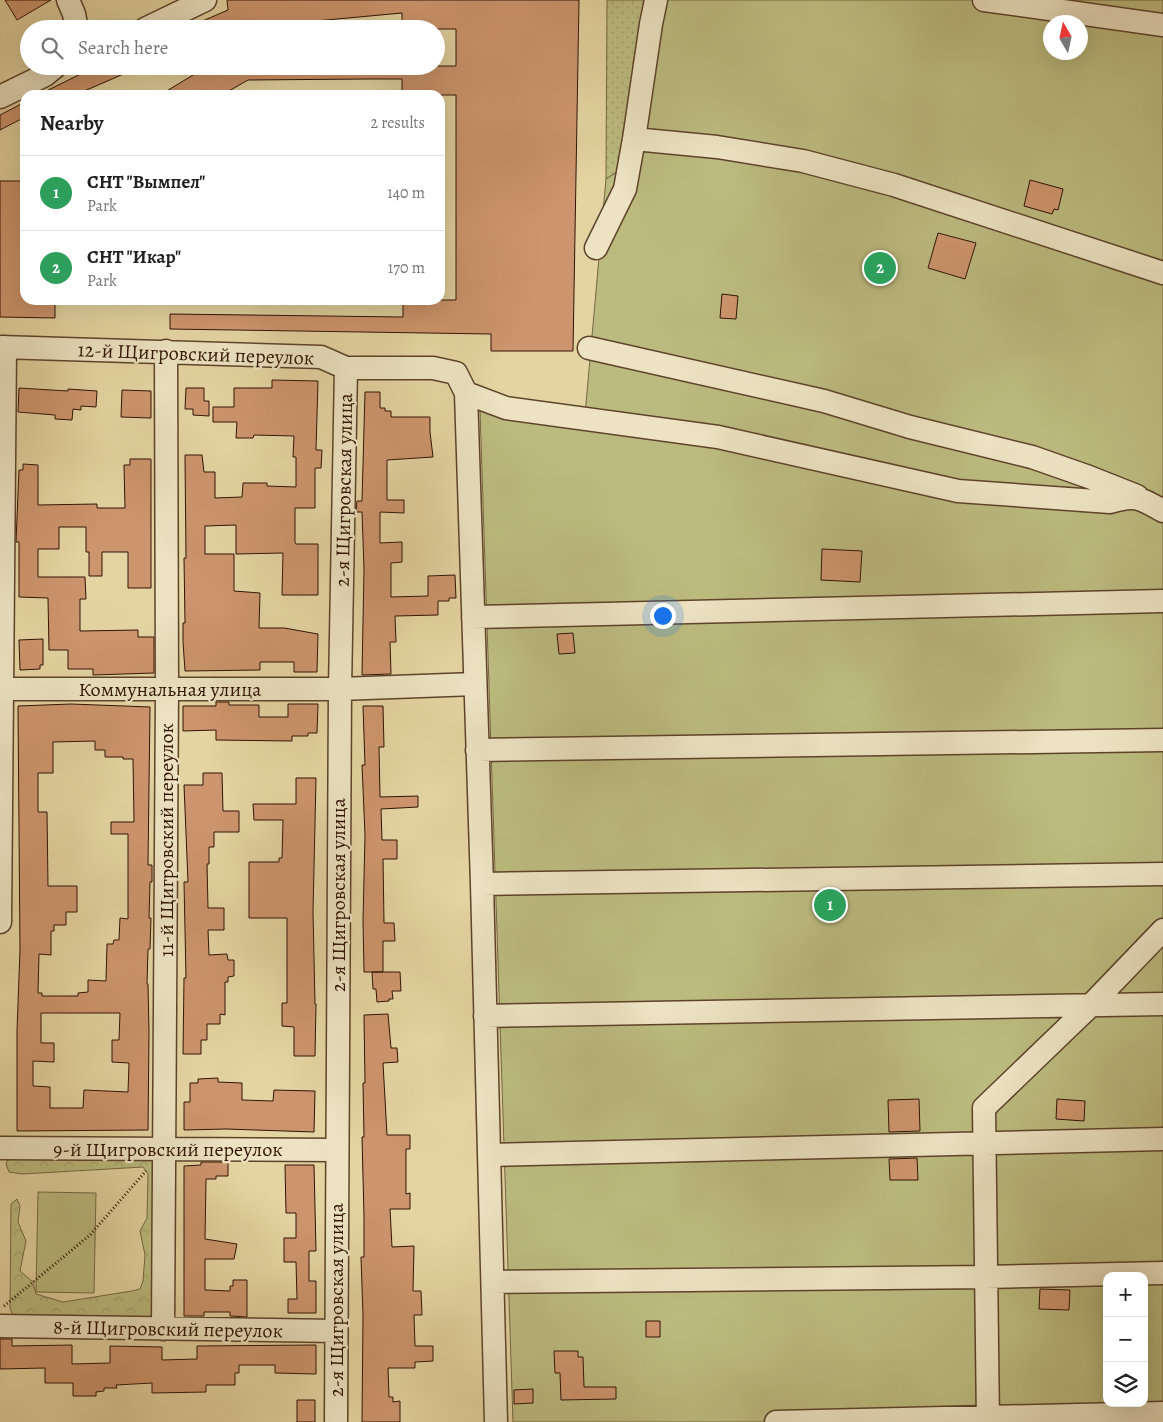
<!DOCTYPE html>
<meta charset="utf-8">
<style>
body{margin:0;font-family:Alegreya,serif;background:#f2f2f2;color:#222}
.controls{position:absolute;right:15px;bottom:15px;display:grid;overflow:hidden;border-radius:10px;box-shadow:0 5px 20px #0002}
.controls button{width:45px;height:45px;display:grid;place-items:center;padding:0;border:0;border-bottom:1px solid #e0e0e0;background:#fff;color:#222;font:25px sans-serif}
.compass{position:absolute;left:1043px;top:15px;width:45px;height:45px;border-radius:50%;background:#fff;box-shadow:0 5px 20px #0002;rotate:351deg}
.you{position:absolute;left:662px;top:615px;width:18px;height:18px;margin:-12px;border:4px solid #fff;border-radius:50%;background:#1a73e8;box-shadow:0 0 0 8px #1a73e833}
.badge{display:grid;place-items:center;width:32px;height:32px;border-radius:50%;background:#8f2418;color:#fff;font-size:16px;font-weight:700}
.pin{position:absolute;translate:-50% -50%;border:2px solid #fff;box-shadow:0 1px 5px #0006}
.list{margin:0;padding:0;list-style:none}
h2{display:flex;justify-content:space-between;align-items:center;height:65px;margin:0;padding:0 20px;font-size:21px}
h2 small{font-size:16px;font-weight:400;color:#767676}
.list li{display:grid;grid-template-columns:32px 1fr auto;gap:15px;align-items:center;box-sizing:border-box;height:75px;padding:0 20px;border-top:1px solid #e0e0e0}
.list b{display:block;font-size:19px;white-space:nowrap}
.list p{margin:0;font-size:16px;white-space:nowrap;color:#767676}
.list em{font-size:16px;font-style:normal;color:#767676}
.icon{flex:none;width:28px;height:28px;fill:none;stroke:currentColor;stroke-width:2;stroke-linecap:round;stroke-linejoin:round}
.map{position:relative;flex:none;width:1163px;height:1422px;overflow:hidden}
.search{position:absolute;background:#fff;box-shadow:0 5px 20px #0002;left:20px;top:20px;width:425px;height:55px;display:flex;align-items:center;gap:12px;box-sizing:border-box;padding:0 18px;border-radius:28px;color:#767676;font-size:19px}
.panel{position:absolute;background:#fff;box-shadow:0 5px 20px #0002;left:20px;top:90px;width:425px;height:215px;border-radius:15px}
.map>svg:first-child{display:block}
.grass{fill:url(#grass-dots);stroke:#766742}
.forest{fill:url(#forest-crowns);stroke:#766742}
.garden{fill:#bcbb7f;stroke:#766742;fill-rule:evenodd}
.building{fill:#cd956d;stroke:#301304;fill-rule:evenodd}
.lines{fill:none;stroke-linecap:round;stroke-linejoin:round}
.minor-casing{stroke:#5d432b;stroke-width:25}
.path{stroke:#301304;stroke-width:3;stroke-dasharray:1 2.5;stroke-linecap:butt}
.minor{stroke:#ede3c2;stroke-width:22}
.labels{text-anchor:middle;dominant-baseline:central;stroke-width:4.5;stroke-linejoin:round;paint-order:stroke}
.street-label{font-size:20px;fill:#301304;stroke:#ede3c2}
</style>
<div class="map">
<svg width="1163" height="1422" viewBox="0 0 1163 1422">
<defs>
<pattern id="grass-dots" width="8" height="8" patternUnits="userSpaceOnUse" patternTransform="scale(1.25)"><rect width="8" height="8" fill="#bcbb7f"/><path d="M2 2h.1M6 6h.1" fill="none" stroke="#a2a06c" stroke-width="1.8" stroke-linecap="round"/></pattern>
<pattern id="forest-crowns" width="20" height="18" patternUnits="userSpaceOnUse" patternTransform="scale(1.25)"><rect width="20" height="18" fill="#bcbb7f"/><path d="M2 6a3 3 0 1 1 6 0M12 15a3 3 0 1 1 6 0" fill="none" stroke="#a2a06c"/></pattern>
</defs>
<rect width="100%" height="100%" fill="#e4d4a1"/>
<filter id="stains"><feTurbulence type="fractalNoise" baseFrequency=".004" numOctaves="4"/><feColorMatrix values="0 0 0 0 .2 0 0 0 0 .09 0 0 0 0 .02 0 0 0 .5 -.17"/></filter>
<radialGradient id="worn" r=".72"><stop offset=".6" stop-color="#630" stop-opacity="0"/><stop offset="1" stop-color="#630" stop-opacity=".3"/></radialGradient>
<path class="grass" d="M 607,0 L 649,0 L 625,167 L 606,179 Z"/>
<path class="forest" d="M 153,1155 L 156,1309 L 152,1316 L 136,1319 L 13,1316 L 10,1308 L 11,1204 L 17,1199 L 20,1206 L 18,1222 L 26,1241 L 20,1271 L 33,1282 L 36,1294 L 63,1302 L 132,1291 L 140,1289 L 143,1281 L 145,1255 L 140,1231 L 147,1218 L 148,1174 L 143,1167 L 22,1174 L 9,1172 L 6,1164 L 9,1157 Z"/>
<path class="garden" d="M 649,0 L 1163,0 L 1163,1422 L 513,1422 L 480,410 L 584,426 L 606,179 L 625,167 ZM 1050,22 L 1080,22 L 1080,52 L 1050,52 ZM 1107,1276 L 1144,1276 L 1144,1403 L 1107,1403 Z
M 38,1192 L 96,1193 L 94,1293 L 36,1292 Z"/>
<path class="building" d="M 5,0 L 51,0 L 17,20 Z
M 227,0 L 579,0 L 573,351 L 491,351 L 491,334 L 170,329 L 170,314 L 403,317 L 403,300 L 456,300 L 456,95 L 402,95 L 402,79 L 366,79 L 248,80 L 222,95 L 160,95 L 208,66 L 456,66 L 456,29 L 402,29 L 402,13 L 229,29 L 184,29 L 228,10 Z
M 97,66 L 142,66 L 75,95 L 38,95 Z
M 25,102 L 25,117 L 0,130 L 0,115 Z
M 1030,180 L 1063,189 L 1058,210 L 1054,209 L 1052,214 L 1024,206 Z
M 0,181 L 25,181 L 25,300 L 55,300 L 55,318 L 0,317 Z
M 938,233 L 976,243 L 965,279 L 928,268 Z
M 722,294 L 738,296 L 736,319 L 720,318 Z
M 272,380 L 318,381 L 316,450 L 322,450 L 321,468 L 315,468 L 315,508 L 295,508 L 295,542 L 296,544 L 318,544 L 318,595 L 282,595 L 283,553 L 236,554 L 236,525 L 205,526 L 205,554 L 234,554 L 234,591 L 260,593 L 259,628 L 284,628 L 318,634 L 317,672 L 294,672 L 294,662 L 260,662 L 260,670 L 185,671 L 183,642 L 183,623 L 185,623 L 184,558 L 186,558 L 185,455 L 202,455 L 204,472 L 215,472 L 215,498 L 242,497 L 243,483 L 267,483 L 267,486 L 296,487 L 296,457 L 293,457 L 294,436 L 254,435 L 253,438 L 236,438 L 237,422 L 213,422 L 213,407 L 234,407 L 234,388 L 272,388 Z
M 19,388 L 68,391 L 68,389 L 97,391 L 96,407 L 81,406 L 81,410 L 73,409 L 72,420 L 55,419 L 55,415 L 18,412 Z
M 186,388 L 204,388 L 204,401 L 209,401 L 209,416 L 193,415 L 193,409 L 185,409 Z
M 122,390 L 151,391 L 151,418 L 121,417 Z
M 365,392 L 380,392 L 380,408 L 385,408 L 385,411 L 391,411 L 391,417 L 430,417 L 430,432 L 433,457 L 387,460 L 387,500 L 404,500 L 404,513 L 380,512 L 380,543 L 402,542 L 402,562 L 391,563 L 391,597 L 428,596 L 428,576 L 455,575 L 456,598 L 449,598 L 449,601 L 438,601 L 438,615 L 395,616 L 396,642 L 390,642 L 391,674 L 362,675 L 364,569 L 362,512 L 356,512 L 357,501 L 362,501 Z
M 130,459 L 151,459 L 151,588 L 128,588 L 128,552 L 102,552 L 102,576 L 89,576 L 89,552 L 86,552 L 86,527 L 59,527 L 59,549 L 38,549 L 38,577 L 85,577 L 86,599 L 80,599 L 80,631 L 138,630 L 138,637 L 154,637 L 154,673 L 93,675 L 93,669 L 68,669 L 68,650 L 49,650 L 48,598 L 19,597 L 19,542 L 16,542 L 19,470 L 23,470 L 23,464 L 38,465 L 38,505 L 97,504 L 97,508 L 125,508 L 124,465 L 130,465 Z
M 822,549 L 862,551 L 860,582 L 821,580 Z
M 573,633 L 575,653 L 559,654 L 557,634 Z
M 43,639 L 43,665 L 40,665 L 40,669 L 20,670 L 19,640 Z
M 216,702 L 229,702 L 229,705 L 259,705 L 259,717 L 288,717 L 288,704 L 318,704 L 317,733 L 308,733 L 308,736 L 292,736 L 292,741 L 216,740 L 216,730 L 183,731 L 183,706 L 216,706 Z
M 71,704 L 150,707 L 148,865 L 152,865 L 152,882 L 150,882 L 149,918 L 151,918 L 150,949 L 148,949 L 147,984 L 148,984 L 149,1033 L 148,1130 L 17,1131 L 17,1031 L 20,950 L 18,706 ZM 95,741 L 95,750 L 105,750 L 105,757 L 123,757 L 123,759 L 133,759 L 134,822 L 111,822 L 111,834 L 128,834 L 128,919 L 120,918 L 119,940 L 114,940 L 113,944 L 107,944 L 106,981 L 88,980 L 88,992 L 78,993 L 78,996 L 42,996 L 42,993 L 38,993 L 39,954 L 51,955 L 51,931 L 54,931 L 54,925 L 66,925 L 66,912 L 77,912 L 77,886 L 48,886 L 47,812 L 38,812 L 38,773 L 53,773 L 53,742 ZM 41,1013 L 120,1013 L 119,1040 L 112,1040 L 112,1062 L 129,1063 L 128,1092 L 84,1090 L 83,1108 L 50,1108 L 50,1087 L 33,1086 L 33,1061 L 54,1062 L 54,1043 L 41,1043 Z
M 363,706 L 383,706 L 384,747 L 379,747 L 380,797 L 418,796 L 418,807 L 381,809 L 382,840 L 397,840 L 397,859 L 383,859 L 384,923 L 394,923 L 395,941 L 383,941 L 383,972 L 364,972 L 363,921 L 365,835 L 362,765 L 365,765 Z
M 203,773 L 222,773 L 223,811 L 239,811 L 239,832 L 214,832 L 214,847 L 209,847 L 209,864 L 207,864 L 208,908 L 224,908 L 224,930 L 208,930 L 209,955 L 227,954 L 228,960 L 234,960 L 234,976 L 228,977 L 228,982 L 225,982 L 225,1015 L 220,1014 L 220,1024 L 207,1024 L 207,1040 L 201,1040 L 201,1054 L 183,1054 L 184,978 L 186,978 L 184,882 L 188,882 L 184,785 L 203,785 Z
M 296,778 L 316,778 L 313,912 L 315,1004 L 316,1004 L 315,1056 L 294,1056 L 294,1027 L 282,1026 L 282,1003 L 287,1003 L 287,918 L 249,918 L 249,862 L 279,862 L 279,858 L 282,858 L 283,820 L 254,820 L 253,804 L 296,804 Z
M 372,972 L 400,972 L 401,991 L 392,991 L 393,999 L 389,999 L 389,1001 L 377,1002 L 376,989 L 373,989 Z
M 388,1014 L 391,1048 L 397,1048 L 398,1062 L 383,1063 L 387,1135 L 410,1135 L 410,1149 L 406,1149 L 406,1194 L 410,1193 L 410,1209 L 390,1209 L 392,1247 L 414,1246 L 413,1291 L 421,1291 L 422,1315 L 414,1315 L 415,1346 L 433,1346 L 433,1361 L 415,1362 L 415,1368 L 388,1368 L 389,1397 L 393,1397 L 393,1402 L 400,1401 L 400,1422 L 362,1422 L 363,1316 L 361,1257 L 364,1257 L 364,1216 L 362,1137 L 364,1137 L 363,1083 L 365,1083 L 364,1015 Z
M 218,1078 L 218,1082 L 242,1083 L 242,1100 L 273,1101 L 274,1090 L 315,1091 L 314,1132 L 226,1129 L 184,1130 L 184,1102 L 190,1102 L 190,1083 L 198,1083 L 198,1079 Z
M 919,1099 L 920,1131 L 889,1132 L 888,1100 Z
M 1057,1099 L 1085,1101 L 1084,1121 L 1056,1119 Z
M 917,1158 L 918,1180 L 890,1180 L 889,1159 Z
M 201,1162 L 228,1162 L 228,1176 L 216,1176 L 216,1179 L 206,1179 L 205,1239 L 237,1244 L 234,1259 L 205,1259 L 205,1290 L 230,1291 L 230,1286 L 233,1286 L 233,1280 L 247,1280 L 247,1317 L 230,1316 L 230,1312 L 204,1312 L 204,1316 L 184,1316 L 184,1166 L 201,1165 Z
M 285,1165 L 314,1165 L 316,1251 L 309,1251 L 309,1281 L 316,1281 L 316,1313 L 288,1313 L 288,1299 L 297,1299 L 296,1262 L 284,1262 L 284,1238 L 296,1238 L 296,1213 L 286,1213 Z
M 1040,1289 L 1070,1290 L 1069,1310 L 1039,1309 Z
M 646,1321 L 660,1321 L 660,1337 L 646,1337 Z
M 0,1339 L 12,1339 L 12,1346 L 72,1345 L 72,1364 L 110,1363 L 110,1346 L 162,1347 L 162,1360 L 197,1359 L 197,1346 L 316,1345 L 316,1374 L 275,1373 L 275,1365 L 239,1365 L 239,1373 L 235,1373 L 235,1385 L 206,1385 L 206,1392 L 152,1393 L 152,1383 L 116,1385 L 117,1388 L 104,1388 L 104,1391 L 96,1392 L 96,1396 L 73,1396 L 73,1383 L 45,1383 L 45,1368 L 0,1369 Z
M 554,1351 L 578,1351 L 578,1357 L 583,1357 L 584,1387 L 616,1387 L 616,1399 L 561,1400 L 560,1373 L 555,1373 Z
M 533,1389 L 533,1403 L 514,1404 L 514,1390 Z
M 297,1400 L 315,1400 L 315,1422 L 297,1422 Z"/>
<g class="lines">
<defs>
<path id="minor" d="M 68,0 L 74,14 L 77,29
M 984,0 L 1163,25
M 145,29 L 205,0
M 0,97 L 45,75 L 56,66
M 634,139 L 717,147 L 803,161 L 894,185 L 1163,273
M 596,248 L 625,189 L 634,139 L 651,24 L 656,0
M 0,347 L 321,357 L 346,368 L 433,368 L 456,373 L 466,393 L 482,884 L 496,1422
M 589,348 L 824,401 L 910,427 L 1032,457 L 1089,477 L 1137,496
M 466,393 L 506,408 L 718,437 L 958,491 L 1110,502 C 1136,494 1140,498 1163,511
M 473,617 L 1163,601
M 0,689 L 340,689 L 475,684
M 477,750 L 1163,740
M 482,884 L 1163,874
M 0,922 L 5,347
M 485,1016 L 1163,1004
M 0,1148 L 336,1150
M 489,1155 L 1163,1139
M 493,1282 L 986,1277 L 1163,1273
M 0,1326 L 336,1331
M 163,1329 L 167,689 L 166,351
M 336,1422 L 340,689 L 346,368
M 776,1422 L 1163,1413
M 988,1422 L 984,1108 L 1090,1006 L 1163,930"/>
</defs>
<use href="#minor" class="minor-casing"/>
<path class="path" d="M 4,1306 L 90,1235 L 146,1171"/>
<use href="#minor" class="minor"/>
</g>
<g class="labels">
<g class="street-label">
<text transform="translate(196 354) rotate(2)">12-й Щигровский переулок</text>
<text transform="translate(344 490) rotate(-89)">2-я Щигровская улица</text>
<text x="170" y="689">Коммунальная улица</text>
<text transform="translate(166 840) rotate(-90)">11-й Щигровский переулок</text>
<text transform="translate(338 895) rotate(-90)">2-я Щигровская улица</text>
<text x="168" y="1149">9-й Щигровский переулок</text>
<text transform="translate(336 1300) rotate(-90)">2-я Щигровская улица</text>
<text transform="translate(168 1329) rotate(1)">8-й Щигровский переулок</text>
</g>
</g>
<rect width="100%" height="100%" filter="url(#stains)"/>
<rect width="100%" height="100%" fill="url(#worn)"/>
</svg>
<div class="controls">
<button>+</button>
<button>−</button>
<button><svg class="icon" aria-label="layers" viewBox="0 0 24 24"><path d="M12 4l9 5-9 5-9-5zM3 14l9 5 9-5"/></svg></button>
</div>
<svg class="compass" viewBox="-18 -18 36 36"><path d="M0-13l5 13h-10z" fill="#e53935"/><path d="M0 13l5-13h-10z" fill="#767676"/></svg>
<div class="you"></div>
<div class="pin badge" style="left:830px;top:905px;background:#2e9e5b">1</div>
<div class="pin badge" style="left:880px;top:268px;background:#2e9e5b">2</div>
<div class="search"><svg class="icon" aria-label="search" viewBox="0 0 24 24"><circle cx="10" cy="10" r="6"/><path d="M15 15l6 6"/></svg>Search here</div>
<section class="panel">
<h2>Nearby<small>2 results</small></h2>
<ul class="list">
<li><span class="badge" style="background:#2e9e5b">1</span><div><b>СНТ &quot;Вымпел&quot;</b><p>Park</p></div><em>140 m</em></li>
<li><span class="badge" style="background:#2e9e5b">2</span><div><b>СНТ &quot;Икар&quot;</b><p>Park</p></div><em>170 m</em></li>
</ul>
</section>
</div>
